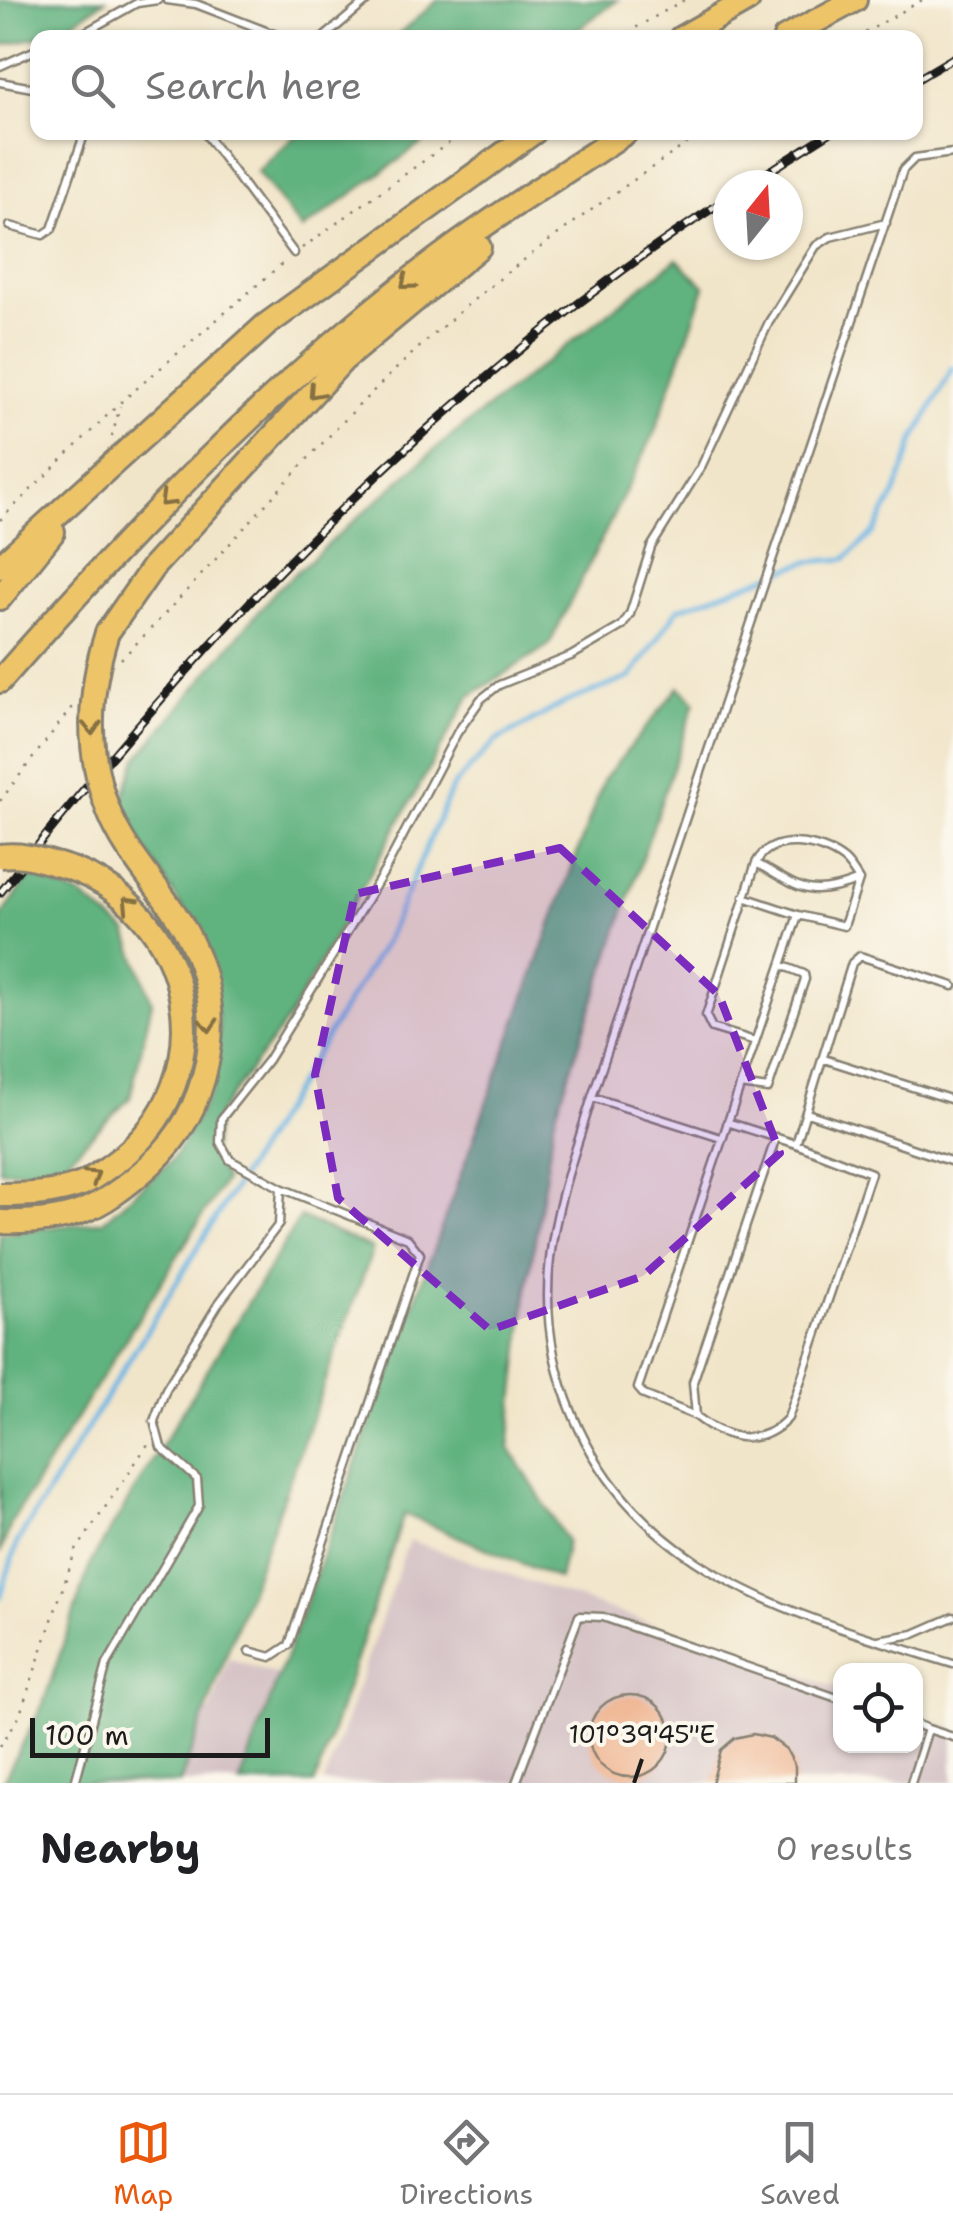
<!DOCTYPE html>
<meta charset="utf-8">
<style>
body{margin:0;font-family:"Shantell Sans",sans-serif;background:#f2f2f2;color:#202124}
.controls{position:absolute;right:30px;bottom:30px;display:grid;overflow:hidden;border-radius:20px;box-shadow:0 2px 8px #0004}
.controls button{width:90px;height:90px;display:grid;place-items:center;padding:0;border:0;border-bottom:2px solid #e0e0e0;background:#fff;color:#202124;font:50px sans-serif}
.compass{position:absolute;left:713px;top:170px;width:90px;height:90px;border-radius:50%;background:#fff;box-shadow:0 2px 8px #0004;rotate:18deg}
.scale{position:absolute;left:30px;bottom:25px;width:240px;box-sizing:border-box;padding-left:10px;border:5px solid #1c1c1c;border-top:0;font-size:28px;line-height:35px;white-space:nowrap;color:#1c1c1c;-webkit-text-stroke:8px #fbf7ec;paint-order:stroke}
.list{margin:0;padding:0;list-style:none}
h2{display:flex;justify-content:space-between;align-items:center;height:130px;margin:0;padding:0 40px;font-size:42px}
h2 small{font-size:32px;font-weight:400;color:#757577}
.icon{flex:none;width:55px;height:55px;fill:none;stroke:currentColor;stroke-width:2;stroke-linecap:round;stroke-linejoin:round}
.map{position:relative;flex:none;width:953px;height:1783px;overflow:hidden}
.search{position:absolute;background:#fff;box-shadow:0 2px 8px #0004;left:30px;right:30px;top:30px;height:110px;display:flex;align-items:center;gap:25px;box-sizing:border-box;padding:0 35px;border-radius:20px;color:#757577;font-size:38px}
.sheet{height:310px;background:#fff}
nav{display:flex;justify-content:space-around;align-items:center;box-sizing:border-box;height:140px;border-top:2px solid #e0e0e0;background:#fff;font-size:28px;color:#757577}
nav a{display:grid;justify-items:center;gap:5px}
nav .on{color:#ea580c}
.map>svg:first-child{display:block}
.industrial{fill:#d2bec2}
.forest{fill:#61b27f;stroke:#3e674e;stroke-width:2.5}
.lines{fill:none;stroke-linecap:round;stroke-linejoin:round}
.stream{stroke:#6bb5e3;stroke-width:5}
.building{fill:#eda981}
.service-casing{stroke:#868072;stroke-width:11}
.trunk-casing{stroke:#868072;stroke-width:28}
.path{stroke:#868072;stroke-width:2.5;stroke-dasharray:2.5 8;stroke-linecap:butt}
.service{stroke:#fff;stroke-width:6}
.trunk{stroke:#eec469;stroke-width:22}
.rail-casing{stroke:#1c1c1c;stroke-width:9}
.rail{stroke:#fbf7ec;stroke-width:5;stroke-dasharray:15;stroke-linecap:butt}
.trunk-bridge-casing{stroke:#868072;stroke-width:28;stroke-linecap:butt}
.trunk-bridge{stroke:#eec469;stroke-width:22}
.oneway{stroke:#857042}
.marked{fill:#7b2cbf;fill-opacity:0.2;stroke:#7b2cbf;stroke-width:8;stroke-dasharray:20 12;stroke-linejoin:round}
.ticks{fill:none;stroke:#1c1c1c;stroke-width:4}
.ticks-label{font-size:25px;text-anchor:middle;fill:#1c1c1c;stroke:#fbf7ec;stroke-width:8;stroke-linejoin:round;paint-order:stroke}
</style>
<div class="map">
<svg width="953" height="1783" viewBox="0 0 953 1783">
<rect width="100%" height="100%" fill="#fbf7ec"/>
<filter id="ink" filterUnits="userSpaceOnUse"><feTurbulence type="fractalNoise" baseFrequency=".01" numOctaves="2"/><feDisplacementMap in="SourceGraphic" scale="20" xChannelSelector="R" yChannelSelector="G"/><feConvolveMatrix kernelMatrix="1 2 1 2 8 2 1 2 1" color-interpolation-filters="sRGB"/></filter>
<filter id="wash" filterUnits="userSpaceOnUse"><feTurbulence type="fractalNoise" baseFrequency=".0048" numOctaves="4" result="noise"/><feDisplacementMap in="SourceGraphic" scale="40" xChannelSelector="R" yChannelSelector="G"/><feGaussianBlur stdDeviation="2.25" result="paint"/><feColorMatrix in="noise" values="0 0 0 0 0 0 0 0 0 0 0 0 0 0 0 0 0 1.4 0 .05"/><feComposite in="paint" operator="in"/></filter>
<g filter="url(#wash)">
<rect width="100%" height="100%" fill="#f1e5c9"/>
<path class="industrial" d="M 409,1540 L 840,1689 L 840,1746 L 916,1746 L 916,1715 L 953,1728 L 953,1783 L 324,1783 Z
M 229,1658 L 283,1677 L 245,1783 L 164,1783 L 192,1706 L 210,1712 Z"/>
<path class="forest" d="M 0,0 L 105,0 L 59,32 L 0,46 Z
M 438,0 L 618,0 L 567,37 L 395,37 Z
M 298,133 L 298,132 L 436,133 L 302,230 L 257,172 Z
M 677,259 L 705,287 L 654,434 L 549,645 L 470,696 L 289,1018 L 218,1113 L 212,1154 L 225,1180 L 12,1521 L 0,1554 L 0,1233 L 103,1221 L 172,1160 L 212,1090 L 219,1027 L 205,944 L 119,808 L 137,759 L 275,591 L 439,446 Z
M 679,687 L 695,702 L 555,1116 L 526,1296 L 509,1447 L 567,1541 L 559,1579 L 404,1514 L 315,1783 L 240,1783 L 604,779 Z
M 30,875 L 83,897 L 127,932 L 152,1002 L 130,1098 L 58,1169 L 0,1171 L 0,919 Z
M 300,1217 L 373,1249 L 180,1783 L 2,1783 L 43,1704 L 91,1562 Z"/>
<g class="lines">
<path class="stream" d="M 0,1598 L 17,1543 L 387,938 L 453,786 L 496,741 L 566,702 L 631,677 L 678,609 L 807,562 L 845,559 L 874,532 L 895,494 L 915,438 L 953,368"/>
</g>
<g id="blocks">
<path class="building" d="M589 1736a41 41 0 1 1 82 0a41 41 0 1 1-82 0Z
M 753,1734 L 771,1738 L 786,1749 L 795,1766 L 795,1783 L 712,1783 L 721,1750 L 735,1738 Z"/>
</g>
</g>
<g filter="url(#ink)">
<use href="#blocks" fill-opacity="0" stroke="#868072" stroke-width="2.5"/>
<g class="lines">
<defs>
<path id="service" d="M 167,0 L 196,4 L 284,38
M 75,38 L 137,3 L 158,0
M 323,38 L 368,0
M 0,66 L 38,49
M 0,82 L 38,89
M 204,132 L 294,253
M 953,153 L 915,158 L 903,170 L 592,1097 C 576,1150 556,1203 550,1259 C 544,1312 552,1366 573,1415 C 641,1577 799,1616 953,1664
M 10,226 L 43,235 L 52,229 L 85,132
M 756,863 C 800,888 809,900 859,880
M 755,1041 L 712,1028 L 706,1016 L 756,863 C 771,833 820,841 844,860 C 850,865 855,874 859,880 L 844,926 L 798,915
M 824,1059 L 953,1100
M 740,1085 L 768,1089 L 805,979 L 804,974 L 781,965
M 592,1097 L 721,1138
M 807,1113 L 953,1162
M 727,1122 L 796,1144 L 852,963 L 860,956 L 953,986
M 776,1137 L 693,1382 L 696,1416 C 726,1440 761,1448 788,1418 L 871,1173 L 796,1144
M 696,1416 L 644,1395 L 638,1388 L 798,915 L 744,897
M 878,1640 L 914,1634 L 953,1617
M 249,1651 L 271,1657 L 289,1645 L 420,1254 L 408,1239 L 281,1188 L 230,1160 L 220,1142 L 221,1119 L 268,1060 L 328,963 L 385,870 L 457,733 L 481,699 L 499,685 L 571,656 L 622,626 L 630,614 L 651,547 L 701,467 L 769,322 L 816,246 L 830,237 L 886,223
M 928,1729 L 953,1737
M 75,1783 L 107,1664 L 199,1506 L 197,1479 L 161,1447 L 154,1421 L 166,1389 L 219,1303 L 279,1224 L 281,1188
M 516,1783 L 579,1616 L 603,1617 L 840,1699
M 911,1783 L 928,1729 L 916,1724"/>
<path id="trunk" d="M 681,38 L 748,0
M 785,38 L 855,0
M 0,566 L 266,325 L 534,132
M 0,598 L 53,532
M 107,633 L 153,567 L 343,360 L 479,247
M 0,681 C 129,534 264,393 419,273 C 484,222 557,178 626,132"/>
</defs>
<use href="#service" class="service-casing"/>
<use href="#trunk" class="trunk-casing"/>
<path class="path" d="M 618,38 L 684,0
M 856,38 L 922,0
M 302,248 L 464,132
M 112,437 L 120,406
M 0,520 L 121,402 L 284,262
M 121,659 C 230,550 326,428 442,327 C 524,255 614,193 704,132
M 0,801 L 72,707
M 0,1746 L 19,1717 L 75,1552 L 148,1444"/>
<use href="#service" class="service"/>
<use href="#trunk" class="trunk"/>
<defs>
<path id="rail" d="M 916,80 L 953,58
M 748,185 L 831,132
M 0,893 C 207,630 445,380 728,198"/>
</defs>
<use href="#rail" class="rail-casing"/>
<use href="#rail" class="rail"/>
<defs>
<path id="trunk-bridge" d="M 0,856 C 22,853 38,859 59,865 C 196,903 229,1080 114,1163 C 104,1170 93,1179 82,1184 C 55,1194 29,1195 0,1195
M 0,1222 C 69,1224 99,1211 150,1165 C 210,1110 227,1022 194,948 C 173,899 128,861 109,812 C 85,752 88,693 107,633"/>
</defs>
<use href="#trunk-bridge" class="trunk-bridge-casing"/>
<use href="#trunk-bridge" class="trunk-bridge"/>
</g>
<defs><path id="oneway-chevron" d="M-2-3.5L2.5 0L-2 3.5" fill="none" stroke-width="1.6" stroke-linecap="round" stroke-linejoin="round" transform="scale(2.5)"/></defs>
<g class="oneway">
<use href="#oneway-chevron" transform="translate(407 283) rotate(140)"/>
<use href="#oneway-chevron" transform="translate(315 392) rotate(132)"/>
<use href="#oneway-chevron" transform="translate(166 500) rotate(135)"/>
<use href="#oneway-chevron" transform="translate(92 728) rotate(88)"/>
<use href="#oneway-chevron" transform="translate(129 903) rotate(-134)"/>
<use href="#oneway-chevron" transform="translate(209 1025) rotate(86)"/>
<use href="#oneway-chevron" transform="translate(93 1176) rotate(-32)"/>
</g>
</g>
<path class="marked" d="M 560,848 L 719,995 L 780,1153 L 643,1276 L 490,1330 L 338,1198 L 315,1075 L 355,894 Z"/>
<path class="ticks" d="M 634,1783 L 642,1759"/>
<g class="ticks-label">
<text x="642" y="1743">101°39'45"E</text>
</g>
</svg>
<div class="controls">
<button><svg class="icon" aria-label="locate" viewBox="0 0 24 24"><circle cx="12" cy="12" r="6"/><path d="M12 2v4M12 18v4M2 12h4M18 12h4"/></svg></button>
</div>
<svg class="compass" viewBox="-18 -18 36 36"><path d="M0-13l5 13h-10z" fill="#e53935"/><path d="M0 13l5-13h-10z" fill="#757577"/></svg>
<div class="scale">100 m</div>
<div class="search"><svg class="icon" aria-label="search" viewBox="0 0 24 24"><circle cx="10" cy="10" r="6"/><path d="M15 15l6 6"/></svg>Search here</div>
</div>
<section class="sheet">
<h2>Nearby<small>0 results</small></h2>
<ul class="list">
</ul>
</section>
<nav>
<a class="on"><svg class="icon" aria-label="map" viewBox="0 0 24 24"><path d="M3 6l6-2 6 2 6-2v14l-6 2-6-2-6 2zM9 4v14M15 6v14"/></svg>Map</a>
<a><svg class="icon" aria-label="directions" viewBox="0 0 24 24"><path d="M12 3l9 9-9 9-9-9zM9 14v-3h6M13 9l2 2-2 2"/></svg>Directions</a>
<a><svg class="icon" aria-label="saved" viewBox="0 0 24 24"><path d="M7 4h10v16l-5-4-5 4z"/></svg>Saved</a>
</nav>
